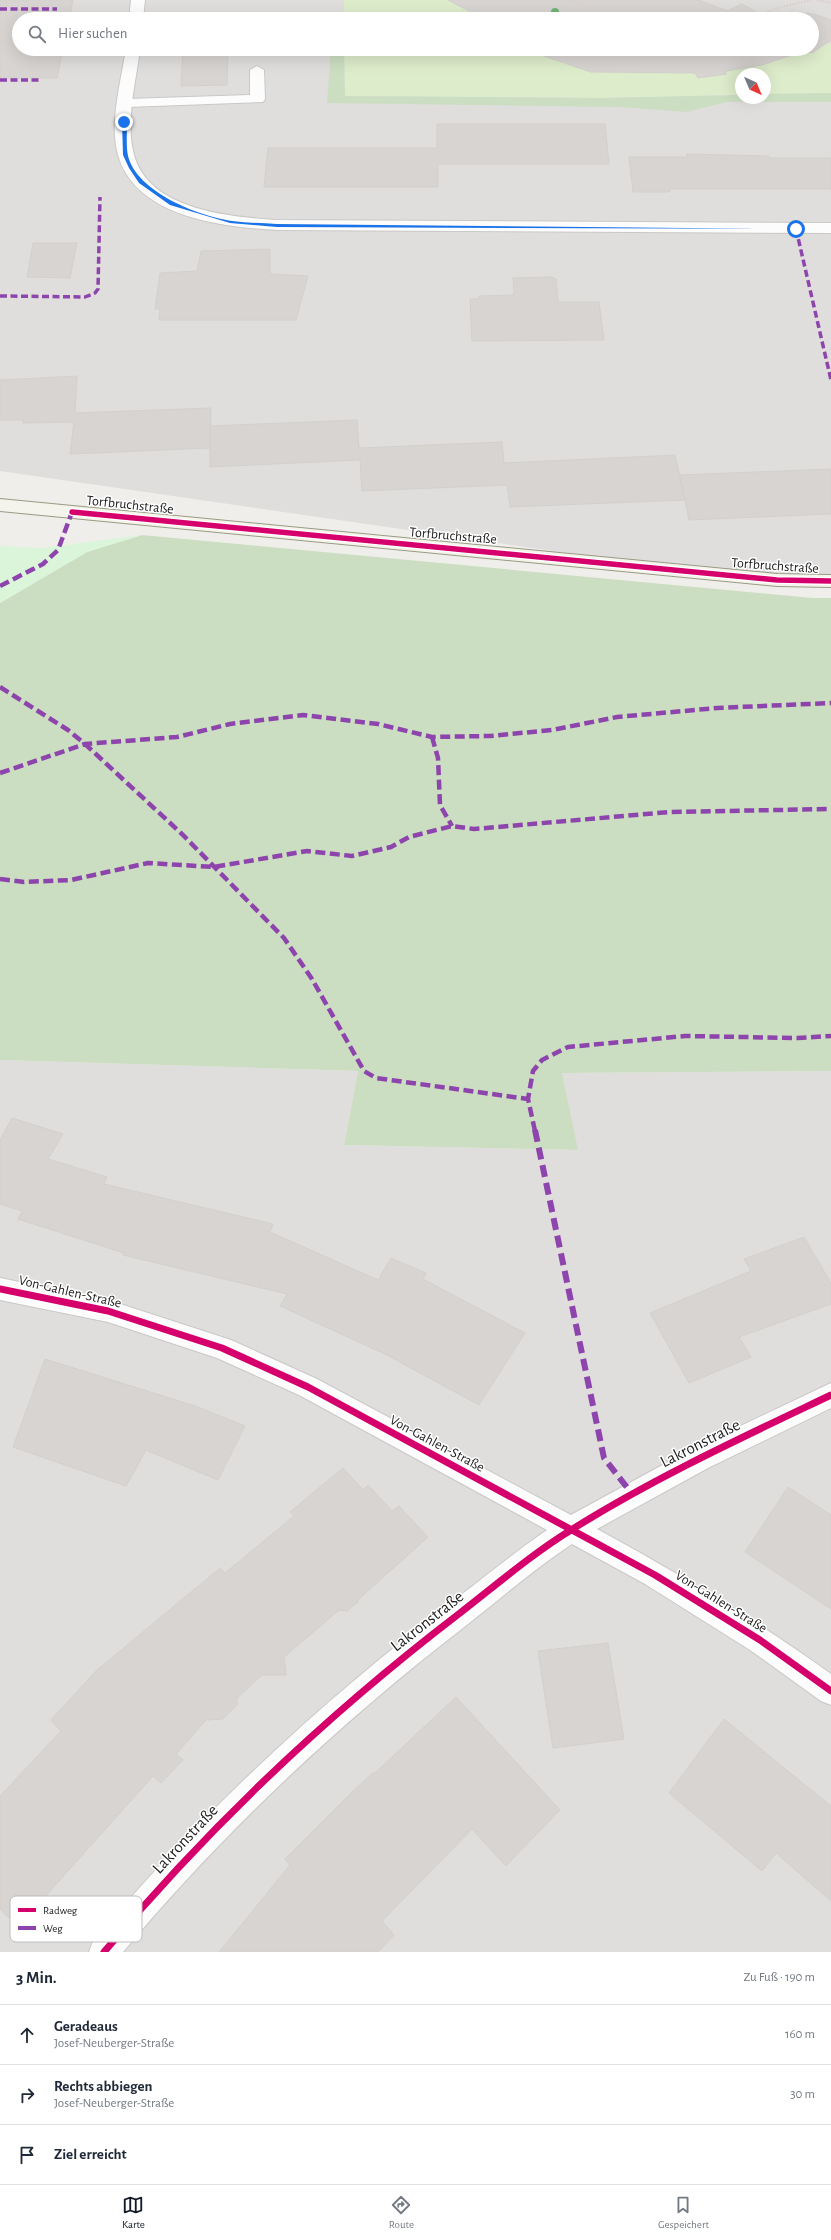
<!DOCTYPE html>
<html lang="de">
<meta charset="utf-8">
<style>
body{margin:0;font-family:"Alegreya Sans",sans-serif;background:#f2f2f3;color:#1f2937}
.compass{position:absolute;left:735px;top:68px;width:36px;height:36px;border-radius:50%;background:#fff;box-shadow:0 4px 16px #0002;rotate:136deg}
.stop{position:absolute;width:12px;height:12px;margin:-9px;border:3px solid #1a73e8;border-radius:50%;background:#fff}
.stop.end{background:#1a73e8;border-color:#fff;box-shadow:0 1px 4px #0008}
.list{margin:0;padding:0;list-style:none}
h2{display:flex;justify-content:space-between;align-items:center;height:52px;margin:0;padding:0 16px;font-size:17px}
h2 small{font-size:13px;font-weight:400;color:#747a83}
.list li{display:grid;grid-template-columns:26px 1fr auto;gap:12px;align-items:center;box-sizing:border-box;height:60px;padding:0 16px;border-top:1px solid #e0e1e3}
.list b{display:block;font-size:15px;white-space:nowrap}
.list p{margin:0;font-size:13px;white-space:nowrap;color:#747a83}
.list em{font-size:13px;font-style:normal;color:#747a83}
.icon{flex:none;width:22px;height:22px;fill:none;stroke:currentColor;stroke-width:2;stroke-linecap:round;stroke-linejoin:round}
.map{position:relative;flex:none;width:831px;height:1952px;overflow:hidden}
.search{position:absolute;background:#fff;box-shadow:0 4px 16px #0002;left:12px;right:12px;top:12px;height:44px;display:flex;align-items:center;gap:10px;box-sizing:border-box;padding:0 14px;border-radius:22px;color:#747a83;font-size:15px}
.sheet{height:232px;background:#fff}
nav{display:flex;justify-content:space-around;align-items:center;box-sizing:border-box;height:56px;border-top:1px solid #e0e1e3;background:#fff;font-size:11px;color:#747a83}
nav a{display:grid;justify-items:center;gap:2px}
nav .on{color:#111827}
.map>svg:first-child{display:block}
.residential{fill:#dfdedc;fill-rule:evenodd}
.grass{fill:#ddeccb}
.forest{fill:#cbdec1}
.park{fill:#daf5da}
.building{fill:#d7d4d2;stroke:#d3d0cc}
.lines{fill:none;stroke-linecap:round;stroke-linejoin:round}
.lane-casing{stroke:#c9c8c7;stroke-width:2}
.street-casing{stroke:#c9c8c7;stroke-width:2}
.secondary-casing{stroke:#999a82;stroke-width:2}
.path{stroke:#dccecd;stroke-width:2;stroke-dasharray:1.5 1.5;stroke-linecap:butt}
.lane{fill:#fdfcfc;fill-rule:evenodd}
.street{fill:#fdfcfc;fill-rule:evenodd}
.secondary{fill:#f4f4ed;fill-rule:evenodd}
.quiet-far2{stroke:#8e44ad;stroke-width:3.5;stroke-dasharray:7 3.5;stroke-linecap:butt}
.quiet-far1{stroke:#8e44ad;stroke-width:4.5;stroke-dasharray:10 4.5;stroke-linecap:butt}
.quiet{stroke:#8e44ad;stroke-width:6;stroke-dasharray:12 6;stroke-linecap:butt}
.cycleway-far1-casing{stroke:#fff;stroke-width:8}
.cycleway-casing{stroke:#fff;stroke-width:10}
.cycleway-far1{stroke:#d6006c;stroke-width:5.5}
.cycleway{stroke:#d6006c;stroke-width:7}
.tree{fill:#73b476}
.route{fill:#1a73e8}
.labels{text-anchor:middle;dominant-baseline:central;stroke-width:3;stroke-linejoin:round;paint-order:stroke}
.street-label{font-size:14px;fill:#222;stroke:#fff}
.near-street-label{font-size:17px;fill:#222;stroke:#fff}
.key{fill:#fff;stroke:#bdbdbd;stroke-width:1}
.key-label{font-size:11px;fill:#222}
</style>
<div class="map">
<svg width="831" height="1952" viewBox="0 0 831 1952">
<rect width="100%" height="100%" fill="#f0eeeb"/>
<path class="residential" d="M 0,0 L 831,0 L 831,578 L 670,568 L 0,471 ZM 19,19 L 812,19 L 812,49 L 19,49 ZM 741,74 L 765,74 L 765,98 L 741,98 Z
M 0,1060 L 358,1071 L 344,1145 L 577,1150 L 562,1073 L 831,1071 L 831,1952 L 0,1952 Z"/>
<path class="grass" d="M 344,0 L 482,0 L 500,19 L 344,19 Z
M 827,43 L 831,44 L 831,93 L 765,94 L 765,74 L 741,74 L 741,95 L 602,98 L 345,96 L 344,49 L 542,49 L 547,52 L 544,56 L 620,69 L 695,73 L 698,78 L 727,75 L 726,71 L 762,65 L 804,51 L 812,53 Z"/>
<path class="forest" d="M 331,49 L 344,49 L 345,96 L 602,98 L 741,95 L 741,98 L 765,98 L 765,94 L 831,93 L 831,102 L 727,102 L 686,112 L 620,107 L 327,103 Z
M 142,535 L 812,598 L 831,598 L 831,1071 L 562,1073 L 578,1150 L 344,1145 L 358,1071 L 0,1060 L 0,603 L 87,552 Z"/>
<path class="park" d="M 142,535 L 87,552 L 0,603 L 0,546 L 42,548 Z"/>
<path class="building" d="M 0,0 L 73,0 L 69,19 L 19,19 L 19,49 L 63,49 L 57,78 L 0,78 Z
M 448,0 L 699,0 L 727,11 L 742,4 L 769,19 L 484,19 Z
M 789,12 L 814,14 L 831,20 L 831,40 L 812,53 L 804,51 L 762,65 L 726,71 L 726,74 L 698,78 L 695,73 L 591,72 L 544,56 L 547,52 L 542,49 L 812,49 L 812,19 L 787,19 Z
M 183,49 L 228,49 L 227,85 L 181,86 Z
M 437,124 L 605,124 L 609,164 L 438,164 L 438,187 L 264,187 L 268,148 L 437,148 Z
M 687,154 L 769,156 L 769,158 L 831,158 L 831,189 L 669,189 L 670,192 L 633,192 L 629,157 L 687,157 Z
M 33,243 L 77,243 L 70,278 L 27,277 Z
M 270,249 L 270,274 L 308,276 L 296,320 L 159,320 L 160,309 L 155,309 L 160,273 L 197,271 L 201,251 Z
M 551,277 L 556,279 L 558,302 L 599,302 L 604,340 L 472,341 L 470,299 L 479,299 L 479,296 L 514,295 L 513,278 Z
M 77,376 L 75,413 L 211,408 L 210,448 L 70,454 L 74,422 L 23,423 L 23,420 L 0,420 L 0,380 Z
M 357,420 L 359,448 L 502,442 L 504,463 L 675,455 L 685,500 L 510,507 L 507,485 L 362,491 L 360,460 L 210,467 L 210,426 Z
M 831,469 L 831,514 L 689,520 L 680,475 Z
M 12,1118 L 63,1134 L 48,1159 L 107,1177 L 104,1184 L 273,1224 L 270,1232 L 378,1280 L 391,1258 L 426,1273 L 423,1279 L 525,1333 L 479,1405 L 387,1355 L 280,1306 L 287,1294 L 123,1255 L 124,1253 L 18,1219 L 22,1211 L 0,1204 L 0,1140 Z
M 804,1237 L 831,1283 L 831,1304 L 739,1337 L 751,1357 L 689,1383 L 650,1313 L 751,1271 L 744,1259 Z
M 45,1359 L 195,1406 L 245,1426 L 218,1480 L 146,1450 L 126,1486 L 13,1447 Z
M 343,1468 L 363,1490 L 368,1485 L 392,1511 L 399,1506 L 428,1537 L 359,1599 L 358,1602 L 347,1611 L 339,1610 L 284,1657 L 286,1675 L 262,1675 L 237,1698 L 237,1705 L 223,1719 L 206,1720 L 176,1754 L 183,1760 L 161,1783 L 153,1776 L 18,1927 L 0,1909 L 0,1796 L 61,1731 L 51,1720 L 96,1671 L 220,1568 L 225,1573 L 294,1516 L 290,1512 Z
M 788,1487 L 831,1515 L 831,1609 L 745,1552 Z
M 608,1643 L 624,1739 L 553,1748 L 538,1651 Z
M 456,1697 L 560,1810 L 506,1866 L 472,1829 L 382,1921 L 394,1935 L 378,1952 L 219,1952 L 290,1865 L 285,1859 L 351,1793 L 374,1772 L 375,1773 Z
M 724,1719 L 831,1806 L 831,1901 L 776,1853 L 762,1871 L 669,1793 Z"/>
<g class="lines">
<defs>
<path id="lane" d="M 257,66 L 264,70 L 265,99 L 263,102 L 127,107 L 122,106 L 120,103 L 122,100 L 127,99 L 250,95 L 250,70 Z"/>
<path id="street" d="M 131,0 L 145,0 L 143,19 L 129,19 Z
M 126,49 L 140,49 C 136,82 125,122 134,155 C 149,210 230,217 277,220 L 831,223 L 831,233 L 277,230 C 224,227 136,218 118,155 C 109,122 121,82 126,49 Z
M 0,1278 L 108,1300 L 231,1340 L 317,1379 L 571,1515 L 690,1450 L 831,1383 L 831,1408 L 708,1468 L 597,1529 C 678,1573 756,1620 831,1674 L 831,1705 L 821,1701 L 750,1650 L 645,1584 L 572,1544 C 536,1568 502,1597 468,1624 C 341,1722 226,1829 123,1952 L 89,1952 L 93,1941 C 204,1810 322,1701 458,1597 C 488,1575 516,1551 547,1530 L 299,1395 L 217,1358 L 108,1322 L 0,1300 Z"/>
<path id="secondary" d="M 0,499 L 777,574 L 831,575 L 831,587 L 777,586 L 0,511 Z"/>
</defs>
<use href="#lane" class="lane-casing"/>
<use href="#street" class="street-casing"/>
<use href="#secondary" class="secondary-casing"/>
<path class="path" d="M 573,0 L 587,13 L 600,19
M 817,0 L 831,3
M 750,19 L 777,8 L 811,0"/>
<use href="#lane" class="lane"/>
<use href="#street" class="street"/>
<use href="#secondary" class="secondary"/>
<path class="quiet-far2" d="M 0,9 L 57,9
M 0,80 L 42,80
M 796,229 L 831,380
M 0,296 L 85,297 L 95,293 L 98,289 L 100,197"/>
<path class="quiet-far1" d="M 0,586 L 43,564 L 58,550 L 72,512
M 0,687 L 68,730 L 85,744 L 183,835 L 284,938 L 312,979 L 364,1071 L 376,1078 L 528,1099
M 432,737 L 438,758 L 440,805 L 452,826
M 0,773 L 85,744 L 177,737 L 230,724 L 303,715 L 378,724 L 432,737 L 490,736 L 552,730 L 617,717 L 717,708 L 831,703
M 0,879 L 24,882 L 71,880 L 148,863 L 214,867 L 307,851 L 352,856 L 391,847 L 409,837 L 452,826 L 474,829 L 670,812 L 831,809
M 535,1131 L 528,1099 L 533,1071 L 542,1060 L 568,1047 L 685,1036 L 798,1038 L 831,1036"/>
<path class="quiet" d="M 535,1130 L 604,1458 L 633,1495"/>
<defs>
<path id="cycleway-far1" d="M 72,512 L 777,580 L 831,581"/>
<path id="cycleway" d="M 0,1289 L 108,1311 L 222,1348 L 308,1387 L 655,1575 L 760,1640 L 831,1691
M 104,1952 C 211,1824 328,1714 460,1613 C 496,1585 532,1554 571,1530 C 654,1478 743,1437 831,1395"/>
</defs>
<use href="#cycleway-far1" class="cycleway-far1-casing"/>
<use href="#cycleway" class="cycleway-casing"/>
<use href="#cycleway-far1" class="cycleway-far1"/>
<use href="#cycleway" class="cycleway"/>
</g>
<circle class="tree" cx="555" cy="12" r="4"/>
<path class="route" d="M 124,121 L 127,122 C 127,133 126,146 128,156 C 137,192 198,216 232,221 C 247,223 262,223 277,224 L 799,229 L 277,227 L 230,223 L 170,205 L 139,183 L 129,168 L 123,155 L 122,122 Z"/>
<g class="labels">
<g class="street-label">
<text transform="translate(130 505) rotate(6)">Torfbruchstraße</text>
<text transform="translate(453 536) rotate(5)">Torfbruchstraße</text>
<text transform="translate(775 566) rotate(4)">Torfbruchstraße</text>
<text transform="translate(70 1292) rotate(13)">Von-Gahlen-Straße</text>
<text transform="translate(437 1444) rotate(28)">Von-Gahlen-Straße</text>
<text transform="translate(721 1602) rotate(32)">Von-Gahlen-Straße</text>
</g>
<g class="near-street-label">
<text transform="translate(700 1443) rotate(-27)">Lakronstraße</text>
<text transform="translate(427 1621) rotate(-38)">Lakronstraße</text>
<text transform="translate(185 1839) rotate(-47)">Lakronstraße</text>
</g>
</g>
<rect x="10" y="1896" width="132" height="46" rx="6" class="key"/>
<rect x="18" y="1908" width="18" height="4" fill="#d6006c"/>
<rect x="18" y="1926" width="18" height="4" fill="#8e44ad"/>
<g class="key-label">
<text x="43" y="1914">Radweg</text>
<text x="43" y="1932">Weg</text>
</g>
</svg>
<svg class="compass" viewBox="-18 -18 36 36"><path d="M0-13l5 13h-10z" fill="#e53935"/><path d="M0 13l5-13h-10z" fill="#747a83"/></svg>
<div class="stop" style="left:796px;top:229px"></div>
<div class="stop end" style="left:124px;top:122px"></div>
<div class="search"><svg class="icon" aria-label="search" viewBox="0 0 24 24"><circle cx="10" cy="10" r="6"/><path d="M15 15l6 6"/></svg>Hier suchen</div>
</div>
<section class="sheet">
<h2>3 Min.<small>Zu Fuß · 190 m</small></h2>
<ul class="list">
<li><svg class="icon" aria-label="ahead" viewBox="0 0 24 24"><path d="M12 20V5M6 11l6-6 6 6"/></svg><div><b>Geradeaus</b><p>Josef-Neuberger-Straße</p></div><em>160 m</em></li>
<li><svg class="icon" aria-label="right" viewBox="0 0 24 24"><path d="M7 20v-9h11M14 6l5 5-5 5"/></svg><div><b>Rechts abbiegen</b><p>Josef-Neuberger-Straße</p></div><em>30 m</em></li>
<li><svg class="icon" aria-label="arrive" viewBox="0 0 24 24"><path d="M6 21V4h12l-3 4 3 4H6"/></svg><div><b>Ziel erreicht</b></div></li>
</ul>
</section>
<nav>
<a class="on"><svg class="icon" aria-label="map" viewBox="0 0 24 24"><path d="M3 6l6-2 6 2 6-2v14l-6 2-6-2-6 2zM9 4v14M15 6v14"/></svg>Karte</a>
<a><svg class="icon" aria-label="directions" viewBox="0 0 24 24"><path d="M12 3l9 9-9 9-9-9zM9 14v-3h6M13 9l2 2-2 2"/></svg>Route</a>
<a><svg class="icon" aria-label="saved" viewBox="0 0 24 24"><path d="M7 4h10v16l-5-4-5 4z"/></svg>Gespeichert</a>
</nav>
